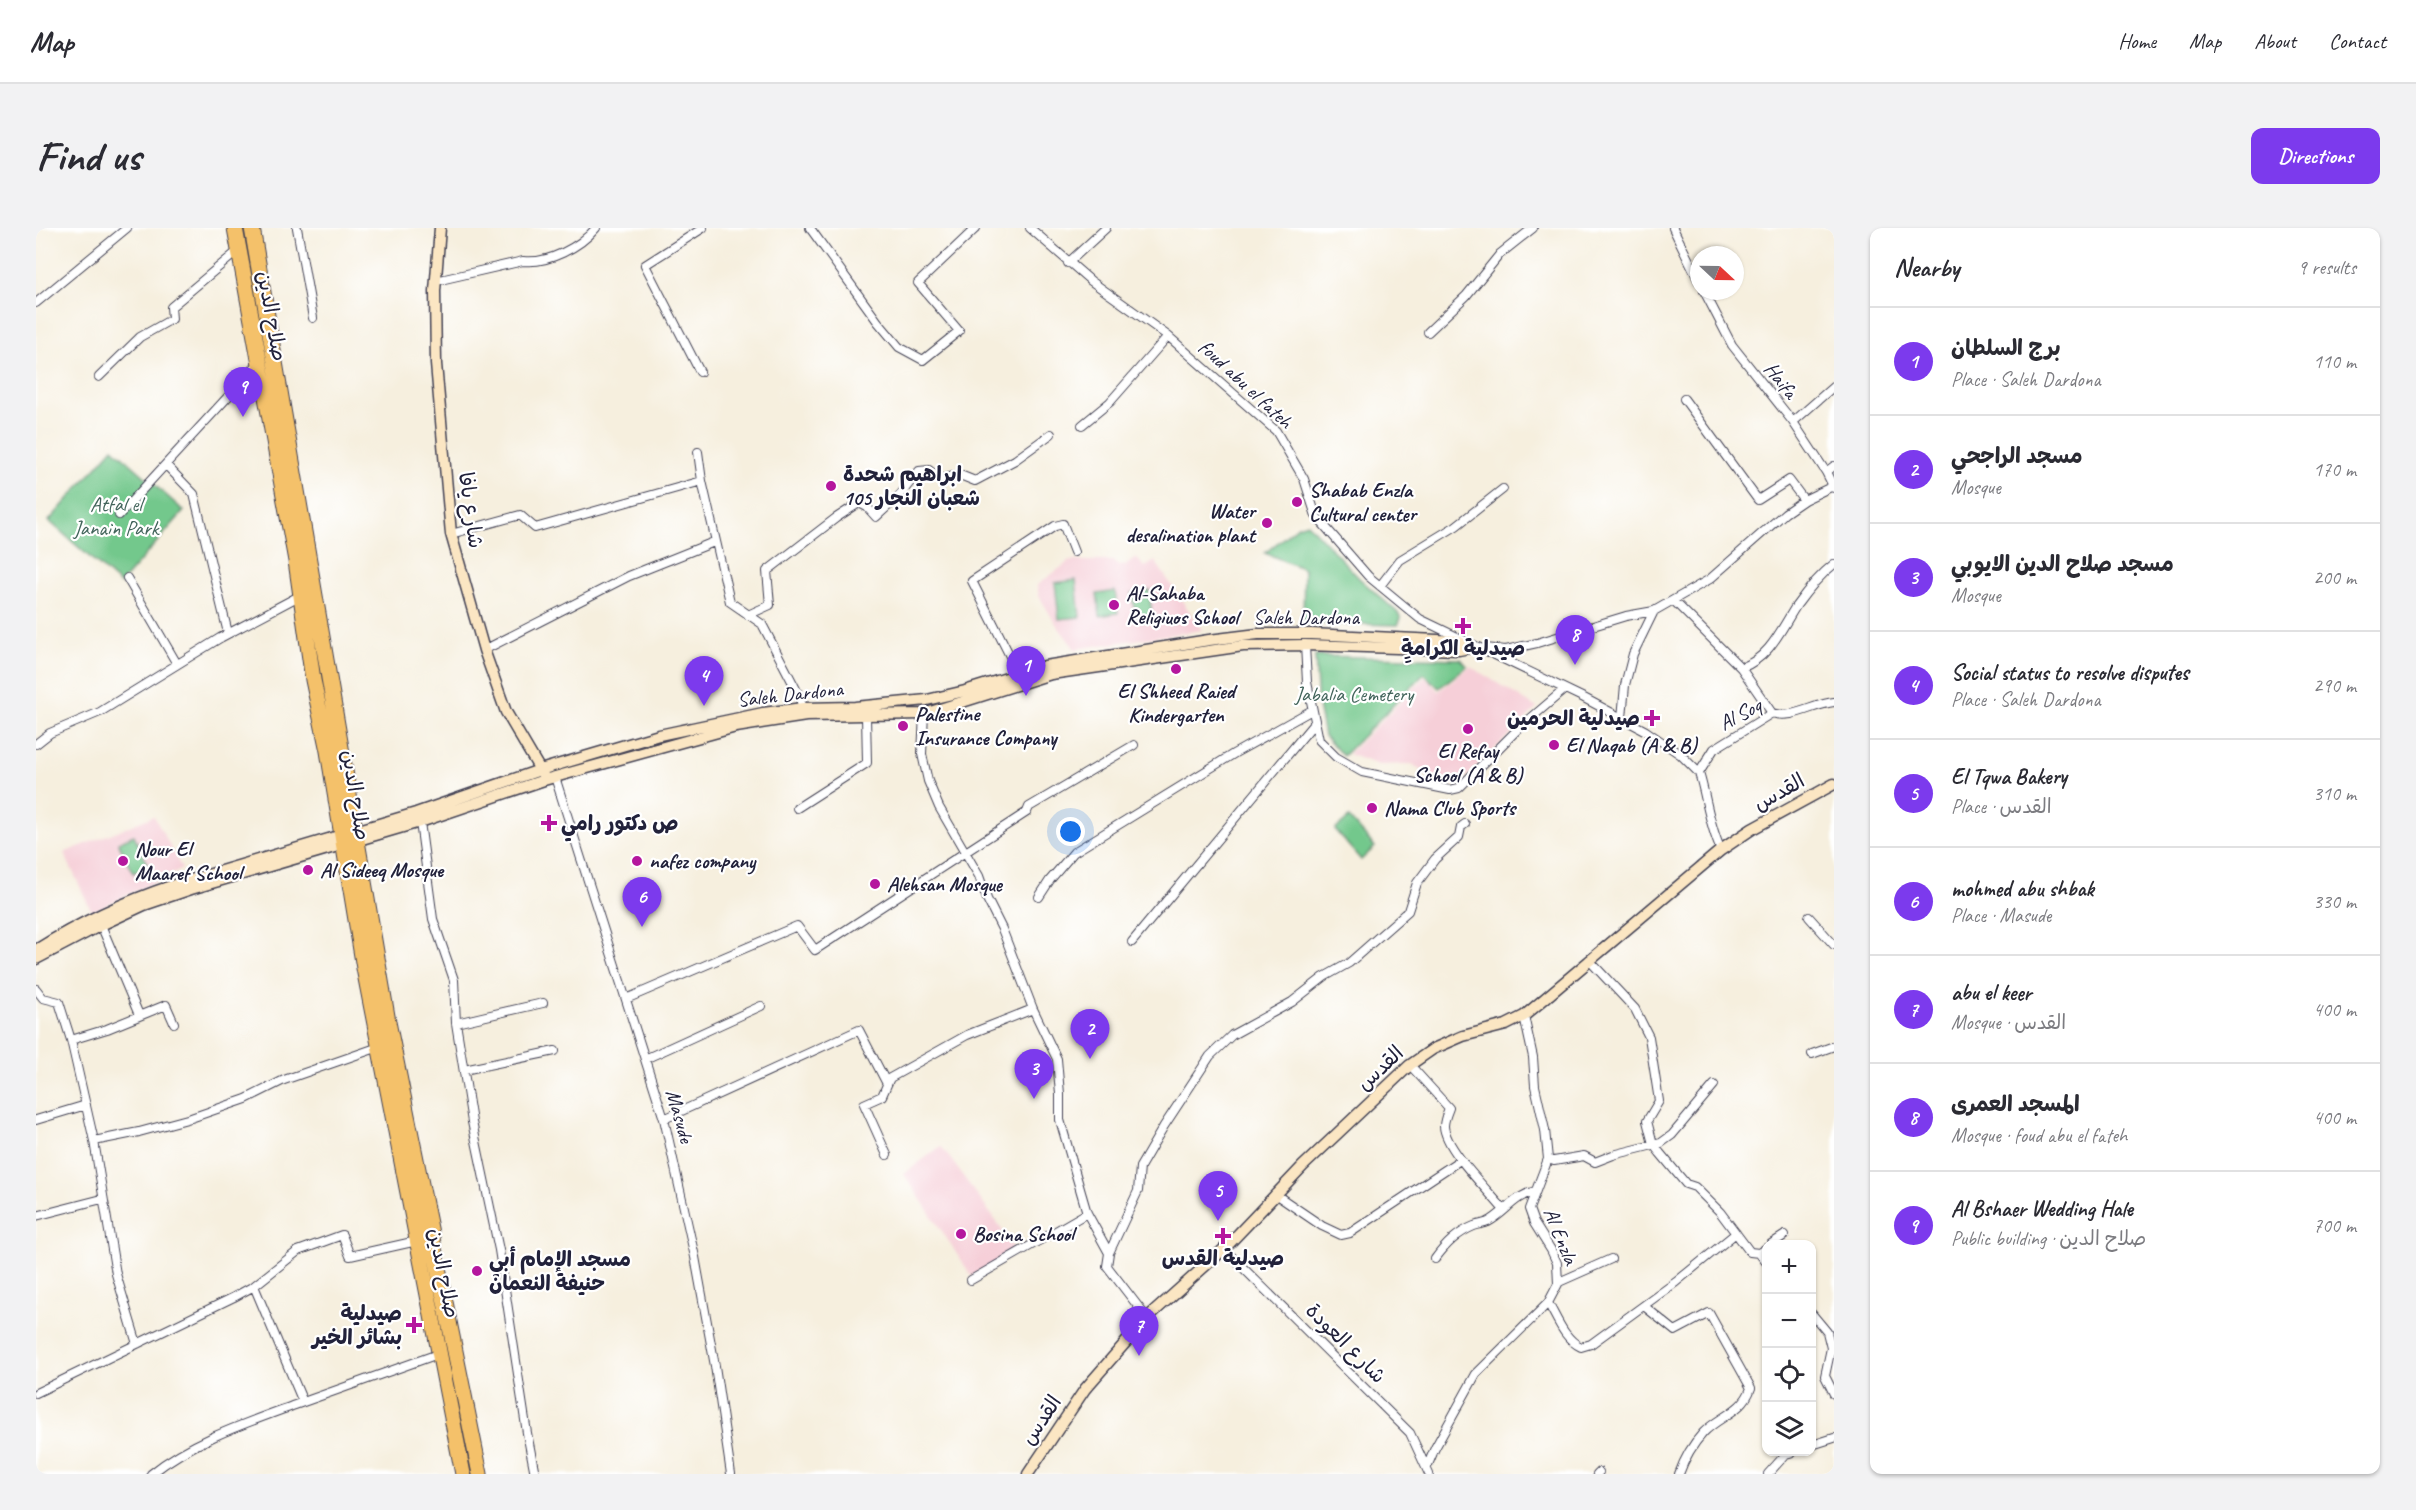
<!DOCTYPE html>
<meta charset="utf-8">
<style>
body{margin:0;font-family:Caveat,"Playpen Sans Arabic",sans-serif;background:#f2f2f3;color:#2b2b33}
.controls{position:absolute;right:18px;bottom:18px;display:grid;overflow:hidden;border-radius:12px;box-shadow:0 2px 4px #0004}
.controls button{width:54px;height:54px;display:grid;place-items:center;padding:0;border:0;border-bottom:2px solid #e1e1e2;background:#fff;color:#2b2b33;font:30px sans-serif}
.compass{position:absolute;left:1654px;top:18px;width:54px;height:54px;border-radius:50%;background:#fff;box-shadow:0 2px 4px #0004;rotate:112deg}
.you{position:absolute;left:1035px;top:604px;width:21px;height:21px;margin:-15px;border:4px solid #fff;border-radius:50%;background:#1a73e8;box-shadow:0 0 0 9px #1a73e833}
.badge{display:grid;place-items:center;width:39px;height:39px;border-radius:50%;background:#7c3aed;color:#fff;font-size:20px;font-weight:700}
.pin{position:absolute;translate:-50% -50px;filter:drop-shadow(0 2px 3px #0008)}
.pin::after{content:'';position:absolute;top:32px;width:21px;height:18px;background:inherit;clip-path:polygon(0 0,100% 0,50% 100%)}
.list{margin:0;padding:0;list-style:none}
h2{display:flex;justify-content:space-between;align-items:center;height:78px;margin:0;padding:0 24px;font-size:26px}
h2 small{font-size:20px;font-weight:400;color:#7c7c81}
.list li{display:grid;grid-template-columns:39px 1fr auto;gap:18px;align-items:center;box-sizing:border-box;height:108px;padding:0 24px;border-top:2px solid #e1e1e2}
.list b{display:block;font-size:22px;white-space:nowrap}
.list p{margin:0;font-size:20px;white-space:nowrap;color:#7c7c81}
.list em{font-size:20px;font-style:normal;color:#7c7c81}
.icon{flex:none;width:33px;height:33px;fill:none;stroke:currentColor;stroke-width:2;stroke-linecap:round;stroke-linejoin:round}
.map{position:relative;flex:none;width:1798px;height:1246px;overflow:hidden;border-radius:12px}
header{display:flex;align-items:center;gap:36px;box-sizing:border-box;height:84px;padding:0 30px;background:#fff;border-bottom:2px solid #e1e1e2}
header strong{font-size:28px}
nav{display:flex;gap:33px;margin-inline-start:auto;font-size:21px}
.intro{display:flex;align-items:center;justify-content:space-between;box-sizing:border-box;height:144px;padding:0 36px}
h1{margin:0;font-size:42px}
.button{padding:15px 27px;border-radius:12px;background:#7c3aed;color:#fff;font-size:21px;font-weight:700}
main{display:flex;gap:36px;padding:0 36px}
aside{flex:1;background:#fff;border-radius:12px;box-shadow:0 2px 4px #0004}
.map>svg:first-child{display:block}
.built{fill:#f6cfd8}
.green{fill:#73c88c;stroke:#4a7564;stroke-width:1.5}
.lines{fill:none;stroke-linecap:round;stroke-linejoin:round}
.street-casing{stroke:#424153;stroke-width:10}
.secondary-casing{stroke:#424153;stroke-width:13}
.highway-casing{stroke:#424153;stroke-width:17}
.street{stroke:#fff;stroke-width:8}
.secondary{stroke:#fbe6c3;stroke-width:10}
.highway{stroke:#f4c16a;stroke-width:15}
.poi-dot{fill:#b5179e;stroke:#fff;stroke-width:2}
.labels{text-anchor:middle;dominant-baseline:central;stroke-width:4.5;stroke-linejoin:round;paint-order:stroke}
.street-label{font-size:21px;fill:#22223b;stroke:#fff}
.poi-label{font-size:21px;font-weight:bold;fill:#22223b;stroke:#fff;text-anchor:start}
.park-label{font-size:21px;fill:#42645b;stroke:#fff}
</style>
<header>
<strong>Map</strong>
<nav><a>Home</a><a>Map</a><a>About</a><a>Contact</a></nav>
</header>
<div class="intro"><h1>Find us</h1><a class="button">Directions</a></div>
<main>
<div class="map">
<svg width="1798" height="1246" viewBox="0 0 1798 1246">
<rect width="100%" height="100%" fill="#fff"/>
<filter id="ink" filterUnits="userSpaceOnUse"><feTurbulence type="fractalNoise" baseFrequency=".0167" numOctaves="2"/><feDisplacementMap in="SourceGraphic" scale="12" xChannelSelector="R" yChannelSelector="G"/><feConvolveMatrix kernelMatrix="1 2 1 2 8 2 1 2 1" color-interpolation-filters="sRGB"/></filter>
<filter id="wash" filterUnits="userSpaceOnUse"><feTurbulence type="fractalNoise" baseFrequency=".008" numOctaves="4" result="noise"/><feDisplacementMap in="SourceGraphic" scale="24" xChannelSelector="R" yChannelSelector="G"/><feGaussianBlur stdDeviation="1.35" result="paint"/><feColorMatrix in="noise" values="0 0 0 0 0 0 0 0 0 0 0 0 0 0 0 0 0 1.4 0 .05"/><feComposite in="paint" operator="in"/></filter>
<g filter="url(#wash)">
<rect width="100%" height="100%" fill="#f6efde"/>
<path class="built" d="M 1100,330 L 1109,339 L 1119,333 L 1166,402 L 1039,421 L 1020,396 L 1003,368 L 1001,357 L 1034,333 L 1077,333 L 1084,339 L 1086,336 L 1089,338 Z
M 1434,438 L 1501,480 L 1421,558 L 1397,550 L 1376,536 L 1343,537 L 1312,526 L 1389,449 L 1403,463 Z
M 118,588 L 146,641 L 56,684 L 28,625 Z
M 905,918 L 963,997 L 979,1024 L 936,1049 L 868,946 Z"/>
<path class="green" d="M 77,220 L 148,283 L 84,356 L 13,293 Z
M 1271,295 L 1324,351 L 1361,384 L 1365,390 L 1362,397 L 1267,395 L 1268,341 L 1229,325 L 1262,298 Z
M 1040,352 L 1044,389 L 1023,391 L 1019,355 Z
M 1113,362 L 1116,387 L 1099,389 L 1096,365 Z
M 1079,363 L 1082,385 L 1064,388 L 1061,366 Z
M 1279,428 L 1425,431 L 1431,438 L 1403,460 L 1388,446 L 1307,528 L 1288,508 L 1282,478 Z
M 1313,590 L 1339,619 L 1325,632 L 1299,602 Z
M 98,607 L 112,638 L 97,645 L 82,614 Z"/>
</g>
<g filter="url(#ink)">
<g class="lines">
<defs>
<path id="street" d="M 261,0 L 277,90
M 774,0 L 842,94 L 863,119 L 887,132 L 923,103 L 882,55 L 940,0
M 994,0 L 1055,53 L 1132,108 L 1240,203 L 1268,251 L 1280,288 L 1332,348 L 1384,391 L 1548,470 L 1610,503 L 1645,527 L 1663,545 L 1678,521 L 1736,485 C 1756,492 1777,476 1798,474
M 1637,0 L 1663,53
M 1032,35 L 1070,0
M 400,53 L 487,33 C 512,36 544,19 560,0
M 1668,63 L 1696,117 L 1757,194 L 1790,244 L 1798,260
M 0,75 L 91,0
M 1392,104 L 1430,68 L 1464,26 L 1497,0
M 664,144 L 609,37 L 667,0
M 63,149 L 104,109 L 136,91 L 135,79 L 203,22
M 1648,171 L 1722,272 L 1753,252 L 1768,272
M 1757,194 L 1798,158
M 1046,197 L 1074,174 L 1132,108
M 662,224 L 666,253
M 130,237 L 158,266 L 192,405
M 1790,244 L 1798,238
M 83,287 L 223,135
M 415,306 L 484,287 L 499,300 L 666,253 L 694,374 L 726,396 L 761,463 L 769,485
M 91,350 L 141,436
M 1344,358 L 1364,332 L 1420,298 L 1467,261
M 1638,373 L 1705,440
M 712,387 L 734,377 L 731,343 L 800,290 L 823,275 L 831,279 L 840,289 L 864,267 L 883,243 L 893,242 L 904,251 L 924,247 L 939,253 L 979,232 L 1015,206
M 1269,417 L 1271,454 L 1283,512 L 1300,529 L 1326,544 L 1414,562 L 1423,560 L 1481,502 L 1529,461
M 1449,420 L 1470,422 L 1501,415 L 1590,388 L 1618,383 L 1674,351 L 1749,285 L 1768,272 L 1797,258
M 448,422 L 593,348 L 678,314
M 985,450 L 936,353 L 1019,298 L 1027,296 L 1038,324
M 1736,485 L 1705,440 C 1734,429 1744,403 1760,378 C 1770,364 1784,347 1798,336
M 888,486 L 886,526 L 892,553 L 903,579 L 943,648 L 951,671 L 966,701 L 997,781 L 1021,831 L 1024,866 L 1024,892 L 1051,985 L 1073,1025 L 1071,1038 L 1111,1090
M 1586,490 L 1589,457 L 1597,426 L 1618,383
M 0,516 L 14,505 L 64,484 L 184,410 L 265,367
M 1663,545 C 1671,571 1673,597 1685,622
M 519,549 L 628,891 L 659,1029 L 679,1138 L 695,1246
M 761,580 L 831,535 L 830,487
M 384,594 L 397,691 L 418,752 L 420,795 L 436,894 L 463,1022 L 491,1205 L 499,1246
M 1003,669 L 1014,652 L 1038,624 L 1199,525 L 1276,482
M 1773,689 L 1798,717
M 65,697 L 103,787
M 1096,714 L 1279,494
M 1553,732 L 1599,781 L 1613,809 L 1623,873 L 1611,893 L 1617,916 L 1624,925 L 1650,956 L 1659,959 L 1684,984 L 1714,1024 L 1723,1025 L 1730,1020
M 0,761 L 7,770 L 23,774 L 35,812 L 58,913 L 80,1046 L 101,1116
M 590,771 L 761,698 L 779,722 L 991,584 L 993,579 L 1098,517
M 420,795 L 507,775
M 35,812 L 71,801 L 130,777 L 138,795
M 1776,826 L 1798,818
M 609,831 L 725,778
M 1374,837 L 1413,880 C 1411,885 1408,893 1408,898 C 1409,921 1452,962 1467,981
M 428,842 L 519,823
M 628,891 L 823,802 L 851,856
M 0,892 L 50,877
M 58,913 L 103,904 L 155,890 L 210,871 L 248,852 L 343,819
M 851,927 L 828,876 L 846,868 L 854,850 L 931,807 L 997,781
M 1512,931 L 1518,933 L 1548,928 L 1559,934 L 1577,927 L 1625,915 L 1636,907 L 1678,857
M 1239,966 L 1286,998 L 1305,1007 L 1314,1005 L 1424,932
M 0,988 L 66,971
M 1735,1016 L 1749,1007
M 1188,1021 L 1374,1205 L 1393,1246
M 1073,1025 L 1102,963 L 1104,939 L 1128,898 L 1174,828 L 1196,807 L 1256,774 L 1288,749 L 1313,735 L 1372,683 L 1381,655 L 1399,631 L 1423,609 L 1425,599 L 1429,596
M 1723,1025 L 1730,1034
M 1399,1031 C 1410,1016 1421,1005 1438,998 C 1443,996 1448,996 1452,994 C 1469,985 1478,968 1499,963
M 935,1052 L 1051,985
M 1523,1054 L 1575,1031
M 218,1058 L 267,1174
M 1512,1075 C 1521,1090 1528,1111 1545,1119 L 1555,1116 L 1640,1054 L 1700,1005
M 1608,1078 L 1639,1103 L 1673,1085 L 1715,1160 C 1707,1184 1683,1188 1667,1205 C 1657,1216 1648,1232 1643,1246
M 1776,1086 L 1791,1104 L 1795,1120 L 1789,1148 L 1798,1166
M 0,1165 L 198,1069 L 218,1058 L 262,1023 L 306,1007 L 314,1028 L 381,1013
M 1776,1217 L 1798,1210
M 1391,1239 L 1399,1220 L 1440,1146 L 1512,1075 L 1522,1056 L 1521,1035 L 1515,1022 L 1498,995 L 1493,981 L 1512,931 L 1509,902 L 1499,858 L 1497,829 L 1488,788
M 115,1246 C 156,1213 210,1195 259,1177 C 307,1160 355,1143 402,1126
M 1561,1246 L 1563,1244
M 1732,1246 L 1750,1226 L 1757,1224"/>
<path id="secondary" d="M 404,0 L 399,63 L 400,136 L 415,306 L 448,422 L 470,484 L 507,547
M 0,722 C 43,695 90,673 138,657 L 380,585 L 504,542 L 623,507 L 727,485 L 767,480 L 819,479 L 891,472 L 929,463 L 1009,438 L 1173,412 L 1222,406 L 1275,406 L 1422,413 L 1433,420
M 0,731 L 65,697 L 108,677 L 155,661 L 384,594 L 508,552 L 700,499 L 770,488 L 888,486 L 1015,446 L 1207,418 L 1269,417 L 1423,422 L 1433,420
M 992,1246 L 1049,1161 L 1111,1090 L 1188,1021 L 1267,938 L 1374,837 L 1397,821 L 1427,808 L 1470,797 L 1488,788 L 1685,622 L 1716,601 L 1798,556"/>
<path id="highway" d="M 199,0 L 260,333 L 277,452 L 292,523 L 328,740 L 427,1246
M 216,0 L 352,794 L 444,1246"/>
</defs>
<use href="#street" class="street-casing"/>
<use href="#secondary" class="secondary-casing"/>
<use href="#highway" class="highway-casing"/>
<use href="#street" class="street"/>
<use href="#secondary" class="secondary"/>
<use href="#highway" class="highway"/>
</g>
</g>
<g class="poi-dot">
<circle cx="795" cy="258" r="6"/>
<circle cx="1261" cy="274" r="6"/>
<circle cx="1231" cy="295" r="6"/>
<circle cx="1078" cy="377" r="6"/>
<path d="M1424 389h6v6h6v6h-6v6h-6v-6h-6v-6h6z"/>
<circle cx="1140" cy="441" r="6"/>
<path d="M1613 481h6v6h6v6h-6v6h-6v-6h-6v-6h6z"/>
<circle cx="867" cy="498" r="6"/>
<circle cx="1432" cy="501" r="6"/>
<circle cx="1518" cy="517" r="6"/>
<circle cx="1336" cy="580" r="6"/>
<path d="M510 586h6v6h6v6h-6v6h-6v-6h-6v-6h6z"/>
<circle cx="87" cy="633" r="6"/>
<circle cx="601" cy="633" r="6"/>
<circle cx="272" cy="642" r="6"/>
<circle cx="839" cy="656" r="6"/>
<circle cx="925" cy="1006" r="6"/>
<path d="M1184 999h6v6h6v6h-6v6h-6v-6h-6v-6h6z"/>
<circle cx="441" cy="1043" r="6"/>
<path d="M375 1088h6v6h6v6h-6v6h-6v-6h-6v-6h6z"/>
</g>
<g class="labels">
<g class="street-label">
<text transform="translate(236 88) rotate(80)">صلاح الدين</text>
<text transform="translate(1745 152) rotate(52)">Haifa</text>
<text transform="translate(1210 156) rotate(43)">foud abu el fateh</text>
<text transform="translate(435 282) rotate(82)">شارع يافا</text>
<text x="1270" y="389">Saleh Dardona</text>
<text transform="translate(754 466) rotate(-6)">Saleh Dardona</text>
<text transform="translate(1704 486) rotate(-28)">Al Soq</text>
<text transform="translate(1743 564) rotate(-29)">القدس</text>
<text transform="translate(320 567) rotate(81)">صلاح الدين</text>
<text transform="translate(1344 840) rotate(-43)">القدس</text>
<text transform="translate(644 888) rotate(74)">Masude</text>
<text transform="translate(1525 1008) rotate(68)">Al Enzla</text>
<text transform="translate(408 1045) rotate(79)">صلاح الدين</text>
<text transform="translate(1310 1115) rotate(45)">شارع العودة</text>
<text transform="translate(1005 1192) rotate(-56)">القدس</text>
</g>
<g class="poi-label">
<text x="807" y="246">ابراهيم شحدة<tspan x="807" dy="24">شعبان النجار 105</tspan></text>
<text x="1273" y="262">Shabab Enzla<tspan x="1273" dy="24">Cultural center</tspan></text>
<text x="1219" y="283" text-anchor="end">Water<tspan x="1219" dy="24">desalination plant</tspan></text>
<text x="1090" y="365">Al-Sahaba<tspan x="1090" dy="24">Religiuos School</tspan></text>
<text x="1427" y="420" text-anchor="middle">ِِصيدلية الكرامة</text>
<text x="1140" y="463" text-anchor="middle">El Shheed Raied<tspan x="1140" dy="24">Kindergarten</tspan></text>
<text x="879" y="486">Palestine<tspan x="879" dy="24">Insurance Company</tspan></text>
<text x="1604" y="490" text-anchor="end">صيدلية الحرمين</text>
<text x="1530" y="517">El Naqab (A &amp; B)</text>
<text x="1432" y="523" text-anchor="middle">El Refay<tspan x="1432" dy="24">School (A &amp; B)</tspan></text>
<text x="1348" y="580">Nama Club Sports</text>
<text x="525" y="595">ص دكتور رامي</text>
<text x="99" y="621">Nour El<tspan x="99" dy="24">Maaref School</tspan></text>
<text x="613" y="633">nafez company</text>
<text x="284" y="642">Al Sideeq Mosque</text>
<text x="851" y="656">Alehsan Mosque</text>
<text x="937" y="1006">Bosina School</text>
<text x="1187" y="1030" text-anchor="middle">صيدلية القدس</text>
<text x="453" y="1031">مسجد الإمام أبي<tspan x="453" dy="24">حنيفة النعمان</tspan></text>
<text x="366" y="1085" text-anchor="end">صيدلية<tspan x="366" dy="24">بشائر الخير</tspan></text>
</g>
<g class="park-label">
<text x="80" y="276">Atfal el<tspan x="80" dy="24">Janain Park</tspan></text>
<text x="1318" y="466">Jabalia Cemetery</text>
</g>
</g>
</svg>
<div class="controls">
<button>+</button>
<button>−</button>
<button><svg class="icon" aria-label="locate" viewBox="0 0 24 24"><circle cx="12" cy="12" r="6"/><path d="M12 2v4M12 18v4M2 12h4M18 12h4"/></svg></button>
<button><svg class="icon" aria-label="layers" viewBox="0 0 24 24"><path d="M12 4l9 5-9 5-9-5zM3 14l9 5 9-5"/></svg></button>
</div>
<svg class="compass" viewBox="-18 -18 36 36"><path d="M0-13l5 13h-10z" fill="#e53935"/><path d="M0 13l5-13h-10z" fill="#7c7c81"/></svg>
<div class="you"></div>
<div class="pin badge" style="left:990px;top:468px">1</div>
<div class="pin badge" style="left:1054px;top:831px">2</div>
<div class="pin badge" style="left:998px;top:871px">3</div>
<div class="pin badge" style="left:668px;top:478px">4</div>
<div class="pin badge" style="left:1182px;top:993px">5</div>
<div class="pin badge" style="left:606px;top:699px">6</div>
<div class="pin badge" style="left:1103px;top:1128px">7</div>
<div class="pin badge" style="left:1539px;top:437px">8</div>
<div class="pin badge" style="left:207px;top:189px">9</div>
</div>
<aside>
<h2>Nearby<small>9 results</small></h2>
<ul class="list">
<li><span class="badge">1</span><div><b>برج السلطان</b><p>Place · Saleh Dardona</p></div><em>110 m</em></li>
<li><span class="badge">2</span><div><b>مسجد الراجحي</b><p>Mosque</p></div><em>170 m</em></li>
<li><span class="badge">3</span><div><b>مسجد صلاح الدين الايوبي</b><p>Mosque</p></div><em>200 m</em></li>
<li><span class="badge">4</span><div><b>Social status to resolve disputes</b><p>Place · Saleh Dardona</p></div><em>290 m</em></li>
<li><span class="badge">5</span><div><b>El Tqwa Bakery</b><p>Place · القدس</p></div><em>310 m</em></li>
<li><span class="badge">6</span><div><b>mohmed abu shbak</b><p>Place · Masude</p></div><em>330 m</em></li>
<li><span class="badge">7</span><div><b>abu el keer</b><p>Mosque · القدس</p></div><em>400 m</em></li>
<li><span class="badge">8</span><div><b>المسجد العمرى</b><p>Mosque · foud abu el fateh</p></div><em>400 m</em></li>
<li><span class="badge">9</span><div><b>Al Bshaer Wedding Hale</b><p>Public building · صلاح الدين</p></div><em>700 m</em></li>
</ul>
</aside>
</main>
